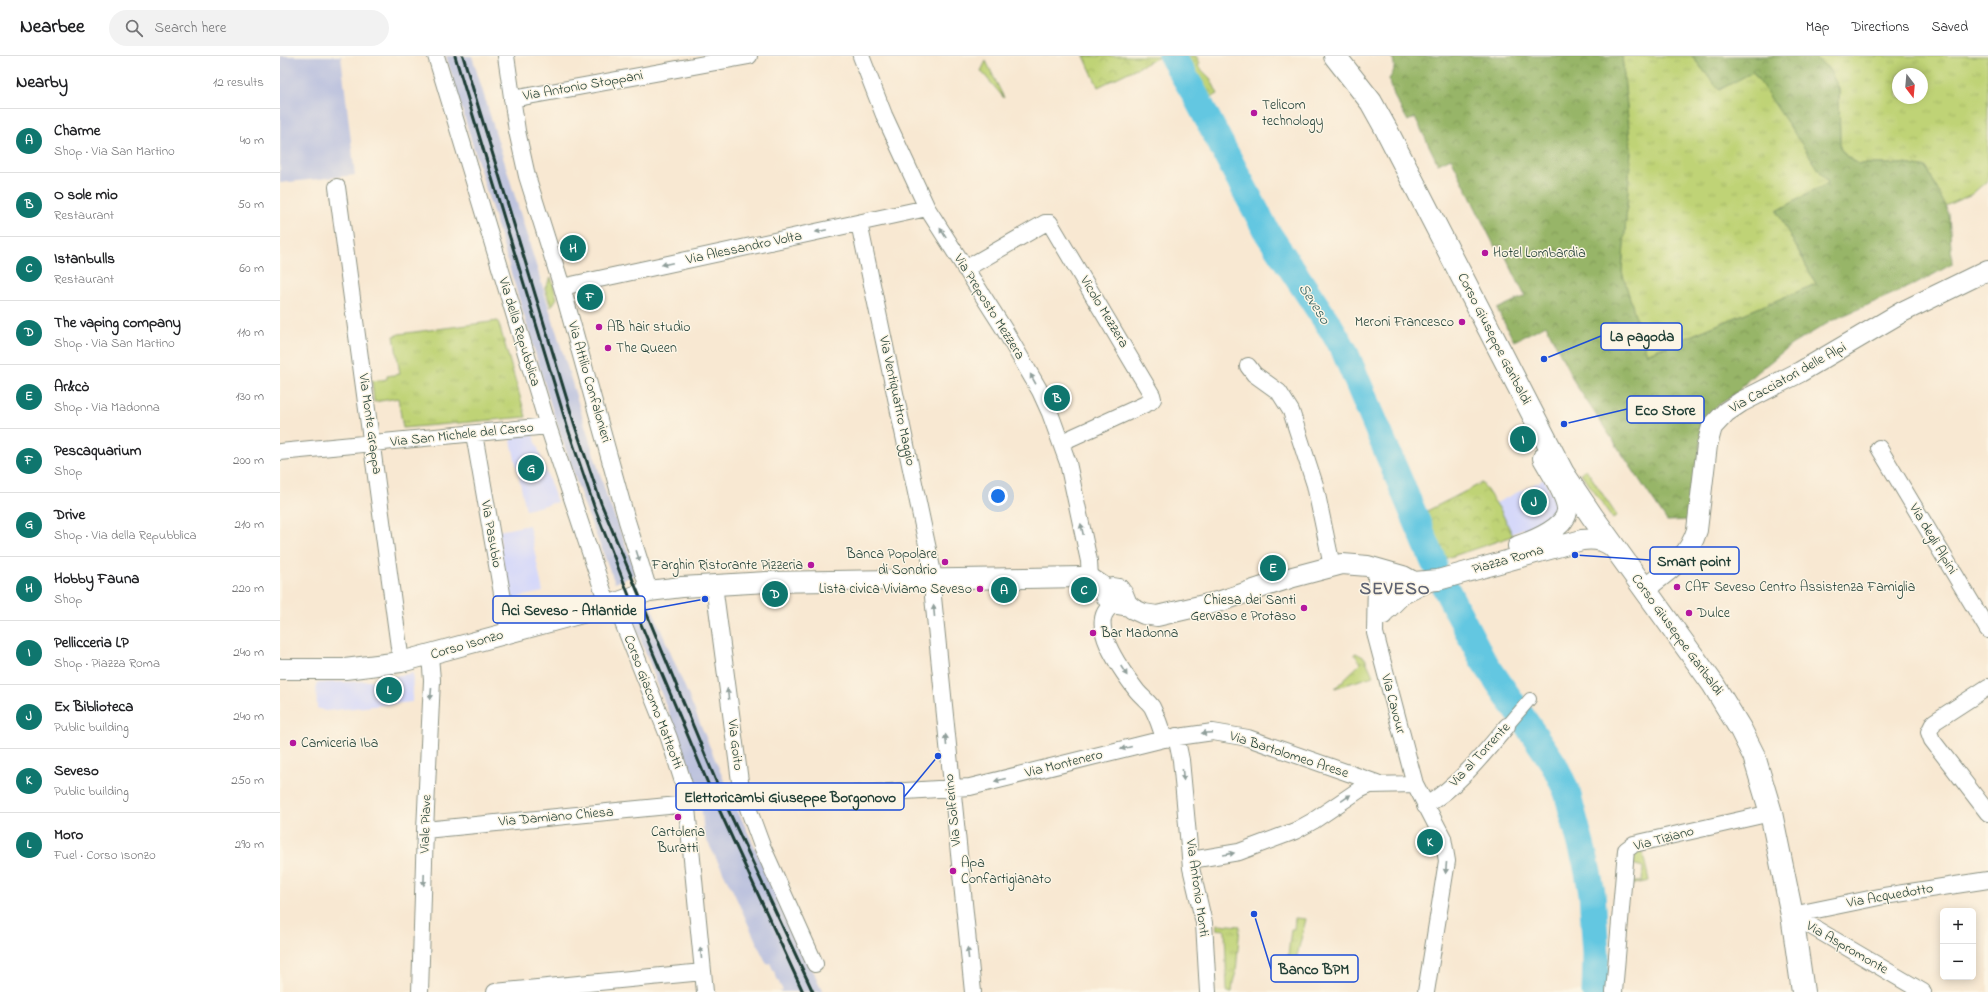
<!DOCTYPE html>
<meta charset="utf-8">
<style>
body{margin:0;font-family:"Indie Flower",sans-serif;background:#f2f2f2;color:#202124}
.controls{position:absolute;right:12px;bottom:12px;display:grid;overflow:hidden;border-radius:6px;box-shadow:0 2px 10px #0003}
.controls button{width:36px;height:36px;display:grid;place-items:center;padding:0;border:0;border-bottom:1px solid #e0e0e0;background:#fff;color:#202124;font:20px sans-serif}
.compass{position:absolute;left:1612px;top:12px;width:36px;height:36px;border-radius:50%;background:#fff;box-shadow:0 2px 10px #0003;rotate:164deg}
.you{position:absolute;left:718px;top:440px;width:14px;height:14px;margin:-10px;border:3px solid #fff;border-radius:50%;background:#1a73e8;box-shadow:0 0 0 6px #1a73e833}
.badge{display:grid;place-items:center;width:26px;height:26px;border-radius:50%;background:#0f766e;color:#fff;font-size:13px;font-weight:700}
.pin{position:absolute;translate:-50% -50%;border:2px solid #fff;box-shadow:0 1px 4px #0006}
.list{margin:0;padding:0;list-style:none}
h2{display:flex;justify-content:space-between;align-items:center;height:52px;margin:0;padding:0 16px;font-size:17px}
h2 small{font-size:13px;font-weight:400;color:#757577}
.list li{display:grid;grid-template-columns:26px 1fr auto;gap:12px;align-items:center;box-sizing:border-box;height:64px;padding:0 16px;border-top:1px solid #e0e0e0}
.list b{display:block;font-size:15px;white-space:nowrap}
.list p{margin:0;font-size:13px;white-space:nowrap;color:#757577}
.list em{font-size:13px;font-style:normal;color:#757577}
.icon{flex:none;width:22px;height:22px;fill:none;stroke:currentColor;stroke-width:2;stroke-linecap:round;stroke-linejoin:round}
.map{position:relative;flex:none;width:1708px;height:936px;overflow:hidden}
header{display:flex;align-items:center;gap:24px;box-sizing:border-box;height:56px;padding:0 20px;background:#fff;border-bottom:1px solid #e0e0e0}
header strong{font-size:19px}
nav{display:flex;gap:22px;margin-inline-start:auto;font-size:14px}
.search{width:280px;height:36px;background:#f2f2f2;display:flex;align-items:center;gap:10px;box-sizing:border-box;padding:0 14px;border-radius:22px;color:#757577;font-size:15px}
main{display:flex}
aside{flex:1;background:#fff}
.map>svg:first-child{display:block}
.built{fill:#d5d8f9}
.industrial{fill:#bdc3de}
.grass{fill:url(#grass-tufts);stroke:#6f8855;fill-rule:evenodd}
.forest{fill:url(#forest-crowns);stroke:#5b794e}
.park{fill:url(#park-crowns);stroke:#6f8855}
.lines{fill:none;stroke-linecap:round;stroke-linejoin:round}
.river{stroke:#63c7e1;stroke-width:27}
.pedestrian-casing{stroke:#8c9283;stroke-width:14}
.minor-casing{stroke:#8c9283;stroke-width:18}
.tertiary-casing{stroke:#8c9283;stroke-width:22}
.secondary-casing{stroke:#8c9283;stroke-width:24}
.pedestrian{stroke:#fff;stroke-width:12}
.minor{stroke:#fff;stroke-width:16}
.tertiary{stroke:#fff;stroke-width:20}
.secondary{stroke:#fff;stroke-width:22}
.rail{stroke:#1f3d34;stroke-width:3}
.oneway{fill:#8f9e9a}
.poi-dot{fill:#b5179e;stroke:#fcf5e5;stroke-width:1.5}
.labels{text-anchor:middle;dominant-baseline:central;stroke-width:3;stroke-linejoin:round;paint-order:stroke}
.street-label{font-size:14px;fill:#1f3d34;stroke:#fcf5e5}
.poi-label{font-size:14px;fill:#1f3d34;stroke:#fcf5e5;text-anchor:start}
.water-label{font-size:15px;font-style:italic;fill:#30605f;stroke:#fcf5e5}
.district-label{font-size:18px;font-weight:bold;letter-spacing:1px;fill:#5d6272;stroke:#fcf5e5}
.leader{fill:none;stroke:#1d4ed8;stroke-width:1.5}
.callout-dot{fill:#1d4ed8;stroke:#fcf5e5;stroke-width:1.5}
.callout{fill:#fcf5e5;stroke:#1d4ed8;stroke-width:1.5}
.callout-label{font-size:15px;text-anchor:middle;font-weight:bold;fill:#1f3d34}
</style>
<header>
<strong>Nearbee</strong>
<div class="search"><svg class="icon" aria-label="search" viewBox="0 0 24 24"><circle cx="10" cy="10" r="6"/><path d="M15 15l6 6"/></svg>Search here</div>
<nav><a>Map</a><a>Directions</a><a>Saved</a></nav>
</header>
<main>
<aside>
<h2>Nearby<small>12 results</small></h2>
<ul class="list">
<li><span class="badge">A</span><div><b>Charme</b><p>Shop · Via San Martino</p></div><em>40 m</em></li>
<li><span class="badge">B</span><div><b>O sole mio</b><p>Restaurant</p></div><em>50 m</em></li>
<li><span class="badge">C</span><div><b>Istanbulls</b><p>Restaurant</p></div><em>60 m</em></li>
<li><span class="badge">D</span><div><b>The vaping company</b><p>Shop · Via San Martino</p></div><em>110 m</em></li>
<li><span class="badge">E</span><div><b>Ar&amp;cò</b><p>Shop · Via Madonna</p></div><em>130 m</em></li>
<li><span class="badge">F</span><div><b>Pescaquarium</b><p>Shop</p></div><em>200 m</em></li>
<li><span class="badge">G</span><div><b>Drive</b><p>Shop · Via della Repubblica</p></div><em>210 m</em></li>
<li><span class="badge">H</span><div><b>Hobby Fauna</b><p>Shop</p></div><em>220 m</em></li>
<li><span class="badge">I</span><div><b>Pellicceria LP</b><p>Shop · Piazza Roma</p></div><em>240 m</em></li>
<li><span class="badge">J</span><div><b>Ex Biblioteca</b><p>Public building</p></div><em>240 m</em></li>
<li><span class="badge">K</span><div><b>Seveso</b><p>Public building</p></div><em>250 m</em></li>
<li><span class="badge">L</span><div><b>Moro</b><p>Fuel · Corso Isonzo</p></div><em>290 m</em></li>
</ul>
</aside>
<div class="map">
<svg width="1708" height="936" viewBox="0 0 1708 936">
<defs>
<pattern id="grass-tufts" width="24" height="20" patternUnits="userSpaceOnUse"><rect width="24" height="20" fill="#bfd376"/><path d="M3 7l-1-3M5 7V3M7 7l1-3M15 17l-1-3M17 17v-4M19 17l1-3" fill="none" stroke="#a4b667"/></pattern>
<pattern id="forest-crowns" width="20" height="18" patternUnits="userSpaceOnUse"><rect width="20" height="18" fill="#97b567"/><path d="M2 6a3 3 0 1 1 6 0M12 15a3 3 0 1 1 6 0" fill="none" stroke="#7b9456"/></pattern>
<pattern id="park-crowns" width="20" height="18" patternUnits="userSpaceOnUse"><rect width="20" height="18" fill="#bfd376"/><path d="M2 6a3 3 0 1 1 6 0M12 15a3 3 0 1 1 6 0" fill="none" stroke="#a4b667"/></pattern>
</defs>
<rect width="100%" height="100%" fill="#fcf5e5"/>
<filter id="ink" filterUnits="userSpaceOnUse"><feTurbulence type="fractalNoise" baseFrequency=".025" numOctaves="2"/><feDisplacementMap in="SourceGraphic" scale="8" xChannelSelector="R" yChannelSelector="G"/><feConvolveMatrix kernelMatrix="1 2 1 2 8 2 1 2 1" color-interpolation-filters="sRGB"/></filter>
<filter id="wash" filterUnits="userSpaceOnUse"><feTurbulence type="fractalNoise" baseFrequency=".012" numOctaves="4" result="noise"/><feDisplacementMap in="SourceGraphic" scale="16" xChannelSelector="R" yChannelSelector="G"/><feGaussianBlur stdDeviation="0.9" result="paint"/><feColorMatrix in="noise" values="0 0 0 0 0 0 0 0 0 0 0 0 0 0 0 0 0 1.4 0 .05"/><feComposite in="paint" operator="in"/></filter>
<g filter="url(#wash)">
<rect width="100%" height="100%" fill="#f8e8d2"/>
<path class="built" d="M 253,378 L 277,446 L 246,454 L 230,380 Z
M 1264,423 L 1280,454 L 1271,459 L 1272,462 L 1245,475 L 1243,472 L 1232,478 L 1216,447 Z
M 249,469 L 263,536 L 228,543 L 219,475 Z
M 133,617 L 132,646 L 45,655 L 37,652 L 36,627 L 88,625 Z"/>
<path class="industrial" d="M 0,0 L 61,0 L 75,119 L 0,127 Z
M 166,0 L 192,0 L 327,441 L 357,518 L 335,527 L 306,454 L 272,353 Z
M 370,548 L 448,734 L 543,936 L 498,936 L 503,935 L 490,907 L 487,908 L 480,894 L 453,835 L 424,779 L 421,747 L 416,727 L 350,557 Z"/>
<path class="grass" d="M 903,0 L 916,0 L 920,7 L 918,10 L 930,22 L 938,38 L 928,43 Z
M 1342,0 L 1412,0 L 1439,34 L 1473,15 L 1548,127 L 1497,155 L 1536,228 L 1366,298 L 1342,216 L 1351,94 Z
M 1533,0 L 1708,0 L 1708,124 L 1692,138 L 1665,150 L 1647,112 L 1625,108 L 1579,108 L 1567,101 L 1560,92 L 1559,32 ZM 1618,18 L 1642,18 L 1642,42 L 1618,42 Z
M 706,5 L 724,42 L 701,15 Z
M 271,221 L 277,242 L 271,251 L 265,232 Z
M 218,265 L 246,361 L 123,372 L 118,342 L 94,346 L 92,325 L 107,323 L 107,320 L 120,318 L 114,280 L 119,278 Z
M 1306,413 L 1337,460 L 1333,463 L 1301,417 Z
M 1076,597 L 1085,602 L 1093,620 L 1055,632 L 1081,607 L 1074,598 Z
M 1362,793 L 1369,825 L 1350,829 L 1351,826 L 1362,826 L 1363,811 L 1352,808 L 1353,797 Z
M 1015,862 L 1026,863 L 1012,920 L 1006,919 L 1011,873 L 1014,873 Z
M 938,868 L 960,870 L 956,916 L 953,926 L 952,936 L 947,936 L 945,874 L 937,873 Z"/>
<path class="forest" d="M 1111,0 L 1342,0 L 1351,94 L 1342,216 L 1367,298 L 1536,228 L 1497,155 L 1548,127 L 1473,16 L 1439,34 L 1412,0 L 1533,0 L 1548,12 L 1559,32 L 1560,92 L 1567,101 L 1579,108 L 1625,108 L 1647,112 L 1669,158 L 1672,208 L 1640,226 L 1553,264 L 1511,289 L 1468,324 L 1456,338 L 1440,348 L 1429,359 L 1422,371 L 1412,464 L 1387,465 L 1296,329 L 1266,269 L 1234,285 L 1217,253 L 1245,240 L 1220,189 L 1215,191 L 1171,102 L 1158,108 L 1135,61 L 1128,65 L 1115,42 L 1109,23 C 1115,15 1116,9 1111,0 Z"/>
<path class="park" d="M 804,0 L 881,0 L 818,31 Z
M 1202,427 L 1221,455 L 1233,480 L 1164,503 L 1143,457 Z"/>
<g class="lines">
<path class="river" d="M 892,0 L 913,35 L 987,176 L 1051,272 L 1064,294 L 1154,506
M 1166,533 L 1203,604 L 1274,708 L 1287,736 L 1306,807 L 1312,837 L 1316,898 L 1315,936"/>
</g>
</g>
<g filter="url(#ink)">
<g class="lines">
<defs>
<path id="pedestrian" d="M 1227,670 L 1250,643"/>
<path id="minor" d="M 156,0 L 268,370 L 328,550
M 226,0 L 237,75 L 247,120 L 282,231 L 347,465 L 369,535
M 581,0 L 604,59 L 647,152 L 724,273 L 760,335 L 770,357 L 788,407 L 809,505 L 810,522
M 232,43 L 469,0
M 57,131 L 121,606
M 579,167 L 653,517 L 653,541 L 693,936
M 685,213 L 765,167 L 770,167 L 872,339 L 873,343 L 870,346 L 782,386
M 282,231 L 647,152
M 968,310 L 974,318 L 999,336 L 1011,355 L 1035,429 L 1052,510
M 194,378 L 229,577
M 1599,392 L 1708,574
M 0,396 L 268,370
M 434,529 L 461,733 L 482,790 L 535,908
M 335,547 L 389,682 L 405,732 L 425,936
M 836,548 C 801,561 844,618 857,635 C 862,641 868,645 872,651 C 877,661 881,672 884,683
M 1108,555 L 1123,540 L 1151,526
M 1708,631 L 1654,666 L 1649,676 L 1652,684 L 1708,757
M 896,680 L 901,704 L 911,812 L 924,867 L 928,936
M 1135,728 L 1163,782 L 1167,805 L 1146,936
M 466,745 L 690,731 L 884,683 L 933,676 L 968,682 L 1097,727
M 1145,750 C 1178,730 1203,699 1227,670
M 145,774 L 408,748
M 911,804 L 959,796 L 1015,775 L 1033,765 L 1079,734 L 1090,729 L 1135,728 L 1095,577 L 1096,523 L 1099,518 L 1105,516 L 1111,519 L 1114,526 L 1104,560
M 1512,859 L 1604,840 L 1708,824
M 1512,859 L 1643,936
M 140,936 L 145,774 L 152,624 L 150,600
M 215,936 L 423,916
M 1334,936 L 1346,794 L 1354,788 L 1491,757"/>
<path id="tertiary" d="M 1238,490 C 1253,485 1289,471 1287,452 C 1286,438 1270,415 1263,402
M 1364,533 C 1388,515 1408,503 1417,474 L 1427,389 L 1432,371 L 1446,356 L 1461,346 L 1520,316 L 1622,256 L 1708,214
M 843,538 L 847,548 L 853,553 L 864,558 L 877,560 L 941,545 L 1013,521 L 1062,508 L 1088,510 L 1123,520 L 1134,526 L 1158,524 L 1302,484 C 1317,482 1328,485 1338,496
M 843,539 L 839,533 L 833,532 L 828,535 L 826,540 L 831,547 L 849,550
M 0,613 L 65,613 L 121,606 L 328,550 L 369,535 L 402,531 L 487,526 L 802,521 L 810,522 L 822,530"/>
<path id="secondary" d="M 1055,0 L 1091,46 L 1106,73 L 1283,417 L 1312,460 L 1433,628 L 1461,674 L 1474,700 L 1491,757 L 1512,859 L 1523,936"/>
</defs>
<use href="#pedestrian" class="pedestrian-casing"/>
<use href="#minor" class="minor-casing"/>
<use href="#tertiary" class="tertiary-casing"/>
<use href="#secondary" class="secondary-casing"/>
<use href="#pedestrian" class="pedestrian"/>
<use href="#minor" class="minor"/>
<use href="#tertiary" class="tertiary"/>
<use href="#secondary" class="secondary"/>
<path class="rail" d="M 175,0 L 287,370 L 314,450 L 350,542 L 437,749 L 523,936
M 183,0 L 295,370 L 321,447 L 445,747 L 533,936"/>
</g>
<defs><path id="oneway-solid" d="M-6-.8H1V-3.2L6.5 0L1 3.2V.8H-6Z"/></defs>
<g class="oneway">
<use href="#oneway-solid" transform="translate(541 175) rotate(168)"/>
<use href="#oneway-solid" transform="translate(663 177) rotate(-122)"/>
<use href="#oneway-solid" transform="translate(387 208) rotate(168)"/>
<use href="#oneway-solid" transform="translate(753 323) rotate(-119)"/>
<use href="#oneway-solid" transform="translate(802 473) rotate(-102)"/>
<use href="#oneway-solid" transform="translate(358 500) rotate(72)"/>
<use href="#oneway-solid" transform="translate(654 555) rotate(-95)"/>
<use href="#oneway-solid" transform="translate(844 615) rotate(57)"/>
<use href="#oneway-solid" transform="translate(151 638) rotate(95)"/>
<use href="#oneway-solid" transform="translate(448 638) rotate(-97)"/>
<use href="#oneway-solid" transform="translate(927 677) rotate(177)"/>
<use href="#oneway-solid" transform="translate(666 684) rotate(-95)"/>
<use href="#oneway-solid" transform="translate(846 692) rotate(166)"/>
<use href="#oneway-solid" transform="translate(903 719) rotate(84)"/>
<use href="#oneway-solid" transform="translate(720 724) rotate(166)"/>
<use href="#oneway-solid" transform="translate(1066 742) rotate(-35)"/>
<use href="#oneway-solid" transform="translate(949 798) rotate(-10)"/>
<use href="#oneway-solid" transform="translate(1166 812) rotate(95)"/>
<use href="#oneway-solid" transform="translate(144 824) rotate(92)"/>
<use href="#oneway-solid" transform="translate(421 897) rotate(-95)"/>
<use href="#oneway-solid" transform="translate(688 897) rotate(-96)"/>
</g>
</g>
<g class="poi-dot">
<circle cx="974" cy="57" r="4"/>
<circle cx="1205" cy="197" r="4"/>
<circle cx="1182" cy="266" r="4"/>
<circle cx="319" cy="271" r="4"/>
<circle cx="328" cy="292" r="4"/>
<circle cx="665" cy="506" r="4"/>
<circle cx="531" cy="509" r="4"/>
<circle cx="1397" cy="531" r="4"/>
<circle cx="700" cy="533" r="4"/>
<circle cx="1024" cy="552" r="4"/>
<circle cx="1409" cy="557" r="4"/>
<circle cx="813" cy="577" r="4"/>
<circle cx="13" cy="687" r="4"/>
<circle cx="398" cy="761" r="4"/>
<circle cx="673" cy="815" r="4"/>
</g>
<g class="labels">
<g class="street-label">
<text transform="translate(303 30) rotate(-10)">Via Antonio Stoppani</text>
<text transform="translate(464 192) rotate(-12)">Via Alessandro Volta</text>
<text transform="translate(709 251) rotate(58)">Via Preposto Mezzera</text>
<text transform="translate(824 256) rotate(59)">Vicolo Mezzera</text>
<text transform="translate(239 276) rotate(73)">Via della Repubblica</text>
<text transform="translate(1214 283) rotate(63)">Corso Giuseppe Garibaldi</text>
<text transform="translate(1508 322) rotate(-29)">Via Cacciatori delle Alpi</text>
<text transform="translate(309 326) rotate(74)">Via Attilio Confalonieri</text>
<text transform="translate(617 345) rotate(78)">Via Ventiquattro Maggio</text>
<text transform="translate(90 368) rotate(82)">Via Monte Grappa</text>
<text transform="translate(182 379) rotate(-6)">Via San Michele del Carso</text>
<text transform="translate(211 478) rotate(80)">Via Pasubio</text>
<text transform="translate(1653 483) rotate(59)">Via degli Alpini</text>
<text transform="translate(1228 504) rotate(-16)">Piazza Roma</text>
<text transform="translate(1397 579) rotate(54)">Corso Giuseppe Garibaldi</text>
<text transform="translate(187 589) rotate(-16)">Corso Isonzo</text>
<text transform="translate(373 646) rotate(69)">Corso Giacomo Matteotti</text>
<text transform="translate(1113 648) rotate(75)">Via Cavour</text>
<text transform="translate(455 689) rotate(83)">Via Goito</text>
<text transform="translate(1009 699) rotate(18)">Via Bartolomeo Arese</text>
<text transform="translate(1200 699) rotate(-47)">Via al Torrente</text>
<text transform="translate(784 708) rotate(-14)">Via Montenero</text>
<text transform="translate(673 754) rotate(-96)">Via Solferino</text>
<text transform="translate(276 761) rotate(-5)">Via Damiano Chiesa</text>
<text transform="translate(146 768) rotate(-88)">Viale Piave</text>
<text transform="translate(1384 783) rotate(-15)">Via Tiziano</text>
<text transform="translate(917 832) rotate(82)">Via Antonio Monti</text>
<text transform="translate(1610 840) rotate(-10)">Via Acquedotto</text>
<text transform="translate(1567 892) rotate(30)">Via Aspromonte</text>
</g>
<g class="poi-label">
<text x="982" y="49">Telicom<tspan x="982" dy="16">technology</tspan></text>
<text x="1213" y="197">Hotel Lombardia</text>
<text x="1174" y="266" text-anchor="end">Meroni Francesco</text>
<text x="327" y="271">AB hair studio</text>
<text x="336" y="292">The Queen</text>
<text x="657" y="498" text-anchor="end">Banca Popolare<tspan x="657" dy="16">di Sondrio</tspan></text>
<text x="523" y="509" text-anchor="end">Farghin Ristorante Pizzeria</text>
<text x="1405" y="531">CAF Seveso Centro Assistenza Famiglia</text>
<text x="692" y="533" text-anchor="end">Lista civica Viviamo Seveso</text>
<text x="1016" y="544" text-anchor="end">Chiesa dei Santi<tspan x="1016" dy="16">Gervaso e Protaso</tspan></text>
<text x="1417" y="557">Dulce</text>
<text x="821" y="577">Bar Madonna</text>
<text x="21" y="687">Camiceria Iba</text>
<text x="398" y="776" text-anchor="middle">Cartoleria<tspan x="398" dy="16">Buratti</tspan></text>
<text x="681" y="807">Apa<tspan x="681" dy="16">Confartigianato</tspan></text>
</g>
<g class="water-label">
<text transform="translate(1034 248) rotate(57)">Seveso</text>
</g>
<g class="district-label">
<text x="1115" y="534">SEVESO</text>
</g>
</g>
<path class="leader" d="M1264 303L1321 280M1284 368L1347 353M1295 499L1370 504M425 543L365 554M658 700L624 741M974 858L991 913"/>
<g class="callout-dot">
<circle cx="1264" cy="303" r="4"/>
<circle cx="1284" cy="368" r="4"/>
<circle cx="1295" cy="499" r="4"/>
<circle cx="425" cy="543" r="4"/>
<circle cx="658" cy="700" r="4"/>
<circle cx="974" cy="858" r="4"/>
</g>
<g class="callout">
<rect x="1321" y="267" width="81" height="27" rx="4"/>
<rect x="1347" y="340" width="77" height="27" rx="4"/>
<rect x="1370" y="491" width="89" height="27" rx="4"/>
<rect x="213" y="540" width="152" height="27" rx="4"/>
<rect x="396" y="727" width="228" height="27" rx="4"/>
<rect x="991" y="899" width="87" height="27" rx="4"/>
</g>
<g class="callout-label">
<text x="1362" y="285">La pagoda</text>
<text x="1385" y="359">Eco Store</text>
<text x="1414" y="510">Smart point</text>
<text x="289" y="559">Aci Seveso - Atlantide</text>
<text x="510" y="746">Elettoricambi Giuseppe Borgonovo</text>
<text x="1034" y="918">Banco BPM</text>
</g>
</svg>
<div class="controls">
<button>+</button>
<button>−</button>
</div>
<svg class="compass" viewBox="-18 -18 36 36"><path d="M0-13l5 13h-10z" fill="#e53935"/><path d="M0 13l5-13h-10z" fill="#757577"/></svg>
<div class="you"></div>
<div class="pin badge" style="left:724px;top:534px">A</div>
<div class="pin badge" style="left:777px;top:342px">B</div>
<div class="pin badge" style="left:804px;top:534px">C</div>
<div class="pin badge" style="left:495px;top:538px">D</div>
<div class="pin badge" style="left:993px;top:512px">E</div>
<div class="pin badge" style="left:310px;top:241px">F</div>
<div class="pin badge" style="left:251px;top:412px">G</div>
<div class="pin badge" style="left:293px;top:192px">H</div>
<div class="pin badge" style="left:1243px;top:383px">I</div>
<div class="pin badge" style="left:1254px;top:446px">J</div>
<div class="pin badge" style="left:1150px;top:786px">K</div>
<div class="pin badge" style="left:109px;top:634px">L</div>
</div>
</main>
